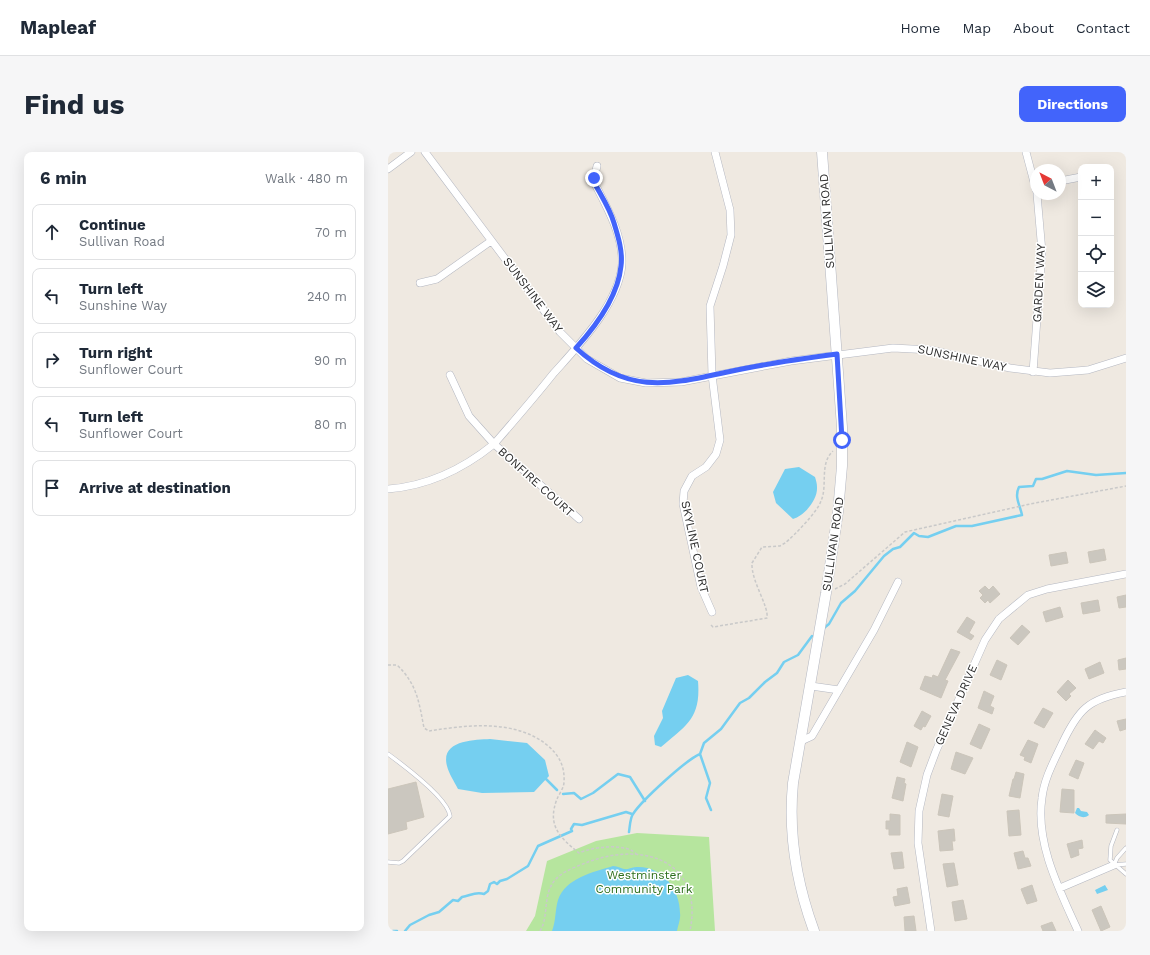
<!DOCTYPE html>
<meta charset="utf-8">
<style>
body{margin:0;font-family:"Work Sans",sans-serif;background:#f6f6f7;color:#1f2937}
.controls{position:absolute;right:12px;top:12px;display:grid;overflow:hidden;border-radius:8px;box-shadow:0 4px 16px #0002}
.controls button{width:36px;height:36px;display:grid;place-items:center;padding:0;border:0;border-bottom:1px solid #e0e1e3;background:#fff;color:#1f2937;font:20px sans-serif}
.compass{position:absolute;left:642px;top:12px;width:36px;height:36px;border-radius:50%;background:#fff;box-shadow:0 4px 16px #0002;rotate:318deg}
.stop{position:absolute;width:12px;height:12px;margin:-9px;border:3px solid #4264fb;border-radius:50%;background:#fff}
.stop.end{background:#4264fb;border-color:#fff;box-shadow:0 1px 4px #0008}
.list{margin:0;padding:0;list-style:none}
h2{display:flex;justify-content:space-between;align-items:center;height:52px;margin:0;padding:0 16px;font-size:17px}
h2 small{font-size:13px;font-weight:400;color:#747a83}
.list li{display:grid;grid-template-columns:26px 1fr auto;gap:12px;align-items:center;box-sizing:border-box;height:56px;margin:0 8px 8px;padding:0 8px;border:1px solid #e0e1e3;border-radius:8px}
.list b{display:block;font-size:15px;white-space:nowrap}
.list p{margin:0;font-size:13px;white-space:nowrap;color:#747a83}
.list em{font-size:13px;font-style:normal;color:#747a83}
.icon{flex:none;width:22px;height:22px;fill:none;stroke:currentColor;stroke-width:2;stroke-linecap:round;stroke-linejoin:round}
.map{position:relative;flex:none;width:738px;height:779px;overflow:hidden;border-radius:8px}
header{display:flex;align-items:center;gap:24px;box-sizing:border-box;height:56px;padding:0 20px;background:#fff;border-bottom:1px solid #e0e1e3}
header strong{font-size:19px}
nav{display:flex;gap:22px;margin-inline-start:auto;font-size:14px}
.intro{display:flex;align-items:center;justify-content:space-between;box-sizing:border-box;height:96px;padding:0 24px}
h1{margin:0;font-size:28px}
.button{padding:10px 18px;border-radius:8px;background:#4264fb;color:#fff;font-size:14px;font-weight:700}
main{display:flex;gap:24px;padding:0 24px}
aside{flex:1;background:#fff;border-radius:8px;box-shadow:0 4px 16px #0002}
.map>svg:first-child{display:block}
.green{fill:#b6e59e}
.water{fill:#75cff0}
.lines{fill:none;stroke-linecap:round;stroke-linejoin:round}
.stream{stroke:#75cff0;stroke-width:2.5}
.building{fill:#cbc7bf;stroke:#cbc5ba}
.lane-casing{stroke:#b4b7c1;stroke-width:4.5}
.street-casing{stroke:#b4b7c1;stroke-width:8}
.secondary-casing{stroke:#b4b7c1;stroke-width:11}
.path{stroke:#c9c9c9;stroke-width:1.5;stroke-dasharray:3 2;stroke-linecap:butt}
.lane{stroke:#fff;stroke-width:3.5}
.street{stroke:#fff;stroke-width:7}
.secondary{stroke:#fff;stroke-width:10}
.route{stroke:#4264fb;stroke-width:5}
.labels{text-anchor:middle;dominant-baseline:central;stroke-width:3;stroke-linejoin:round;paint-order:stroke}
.street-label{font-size:12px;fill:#2e2e2e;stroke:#fff}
.park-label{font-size:12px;fill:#2c6e1b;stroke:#fff}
</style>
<header>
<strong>Mapleaf</strong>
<nav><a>Home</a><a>Map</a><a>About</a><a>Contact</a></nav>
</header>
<div class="intro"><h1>Find us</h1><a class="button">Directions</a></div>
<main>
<aside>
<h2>6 min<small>Walk · 480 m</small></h2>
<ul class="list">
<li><svg class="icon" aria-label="ahead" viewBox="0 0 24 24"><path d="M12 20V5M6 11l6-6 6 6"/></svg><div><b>Continue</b><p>Sullivan Road</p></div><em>70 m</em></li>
<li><svg class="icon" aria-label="left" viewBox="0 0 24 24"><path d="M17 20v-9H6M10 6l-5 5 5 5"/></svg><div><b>Turn left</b><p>Sunshine Way</p></div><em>240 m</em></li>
<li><svg class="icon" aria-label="right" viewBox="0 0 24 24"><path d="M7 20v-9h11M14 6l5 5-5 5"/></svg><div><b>Turn right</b><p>Sunflower Court</p></div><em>90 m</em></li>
<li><svg class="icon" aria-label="left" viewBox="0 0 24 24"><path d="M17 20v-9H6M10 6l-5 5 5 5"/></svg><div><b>Turn left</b><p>Sunflower Court</p></div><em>80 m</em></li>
<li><svg class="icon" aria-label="arrive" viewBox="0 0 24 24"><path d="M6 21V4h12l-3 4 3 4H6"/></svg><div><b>Arrive at destination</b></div></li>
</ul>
</aside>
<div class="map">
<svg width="738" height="779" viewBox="0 0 738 779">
<rect width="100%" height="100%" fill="#efe9e1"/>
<path class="green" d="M 249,681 L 321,685 L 327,779 L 138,779 L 147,764 L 159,709 L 208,689 Z"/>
<path class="water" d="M 411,315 L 427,325 C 428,328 429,332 429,335 C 430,348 416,364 405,367 L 388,351 L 385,340 L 397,317 Z
M 300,523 L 310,529 C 313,566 299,573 273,595 L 267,593 L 266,584 L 275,566 L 274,559 L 288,526 Z
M 102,587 L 139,591 L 157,608 L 161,624 L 146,640 L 94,641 L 70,637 C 66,629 61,622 59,614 C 52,588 86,588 102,587 Z
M 689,656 L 691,656 L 693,659 L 699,660 L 701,663 C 696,667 691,665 687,661 Z
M 225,714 C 230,714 235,718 240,717 C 243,716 245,715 249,715 C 274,714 292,737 292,761 C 293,767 290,773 289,779 L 164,779 C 168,769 167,758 170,748 C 177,726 206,720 225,714 Z
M 717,733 L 720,738 L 709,742 L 707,738 Z"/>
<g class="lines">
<path class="stream" d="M 436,476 L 441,472 L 453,451 L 467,439 L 496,404 L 505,397 L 512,395 L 526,381 L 531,384 L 540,385 L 568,374 L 584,374 L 634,363 C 632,353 626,345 631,335 L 645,334 L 648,327 L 654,327 L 679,319 L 708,323 L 738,321
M 158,627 L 169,638
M 175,642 L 186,641 L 193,647 L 205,641 L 230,622 L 242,625 L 257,649
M 323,658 L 318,646 L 322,631 L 312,602 L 316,591 L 333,577 L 352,551 L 361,546 L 377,530 L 389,521 L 396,510 L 410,503 L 424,484
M 241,680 C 242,674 242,666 245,662 C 254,648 298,608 312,602
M 5,779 L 9,779
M 17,779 L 22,773 L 41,763 L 51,760 L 65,748 L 70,749 L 74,745 C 82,744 87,739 96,742 L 100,739 L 102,732 L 106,730 L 109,732 L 112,729 L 119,727 L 140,714 L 150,694 L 184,679 L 183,677 L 186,672 L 194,673 L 238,660 L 244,662"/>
</g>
<path class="building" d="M 716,397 L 718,408 L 702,411 L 700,400 Z
M 678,400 L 680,411 L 663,414 L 661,403 Z
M 597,434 L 601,438 L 605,434 L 612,442 L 602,451 L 600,448 L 597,451 L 592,446 L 595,443 L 591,439 Z
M 738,443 L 738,455 L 731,456 L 729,445 Z
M 710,448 L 712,459 L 695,462 L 693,451 Z
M 672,455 L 675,465 L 658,470 L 655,460 Z
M 579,465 L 587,470 L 581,481 L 586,484 L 583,488 L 569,480 Z
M 634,473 L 642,480 L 630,493 L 622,486 Z
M 563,497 L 572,500 L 557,528 L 560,529 L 553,546 L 532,537 L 537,524 L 544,526 L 545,523 L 550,525 Z
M 738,506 L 738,517 L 731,518 L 730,508 Z
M 609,508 L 619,513 L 613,528 L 602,523 Z
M 712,510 L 716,521 L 701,527 L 697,517 Z
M 680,528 L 688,536 L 681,542 L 683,544 L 678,549 L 669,540 Z
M 596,539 L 606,544 L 602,554 L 606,556 L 604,562 L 590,556 Z
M 655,556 L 665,561 L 656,576 L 646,571 Z
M 534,559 L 543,564 L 537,575 L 535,574 L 533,578 L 526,574 Z
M 738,567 L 738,577 L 732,579 L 729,569 Z
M 591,572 L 602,577 L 593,597 L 582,592 Z
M 707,578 L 718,586 L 715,591 L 711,589 L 705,597 L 697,592 Z
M 640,588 L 650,592 L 643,611 L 636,608 L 637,605 L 632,603 Z
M 519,590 L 530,595 L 523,615 L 512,610 Z
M 568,600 L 585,606 L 577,622 L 563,617 Z
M 688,608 L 696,611 L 690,627 L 681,623 Z
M 628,620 L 636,622 L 632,646 L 621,644 L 625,627 L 626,627 Z
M 509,625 L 517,627 L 516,631 L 518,632 L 515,649 L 504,646 Z
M 28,630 L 36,665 L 18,670 L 19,677 L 0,682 L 0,637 Z
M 674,637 L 686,638 L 686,661 L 672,660 Z
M 554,642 L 565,644 L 561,665 L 550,663 Z
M 631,658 L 633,683 L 621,684 L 619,659 Z
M 502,662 L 512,663 L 512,683 L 501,683 L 501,677 L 498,677 L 498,669 L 502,669 Z
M 738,662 L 738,672 L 718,671 L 718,663 Z
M 566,677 L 567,689 L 564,689 L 565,698 L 552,699 L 550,679 Z
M 694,688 L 695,696 L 690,697 L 691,703 L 683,706 L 679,692 Z
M 635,699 L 637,706 L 640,706 L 643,714 L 630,717 L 626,701 Z
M 514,700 L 516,716 L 506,717 L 503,701 Z
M 566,711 L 570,733 L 559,735 L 555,712 Z
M 644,733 L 649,749 L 639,752 L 633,737 Z
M 519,735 L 522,751 L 507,754 L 505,745 L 510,744 L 509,737 Z
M 575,748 L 579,767 L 567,769 L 564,750 Z
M 713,754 L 722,775 L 713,779 L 704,758 Z
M 526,764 L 528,779 L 517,779 L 516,765 Z
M 664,770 L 668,779 L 655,779 L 653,774 Z"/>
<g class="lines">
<defs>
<path id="lane" d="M 0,602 C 15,613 60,646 62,664 L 15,709 L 11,711 L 0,710
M 729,678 L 723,694 L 722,708 L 738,722
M 738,696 L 729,706 L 726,713 L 738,712"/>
<path id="street" d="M 37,0 L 172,180 L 199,207 L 232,226 L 258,231 L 293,230 L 403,209 L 505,196 L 543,198 L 622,216 L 662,221 L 700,218 L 738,206
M 638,0 L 648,38
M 0,17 L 23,0
M 672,29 L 693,25
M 32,131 L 49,127 L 103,89
M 645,220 L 654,100 L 649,42
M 62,223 L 81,264 L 106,292 L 191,367
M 0,337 C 40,334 75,317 106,292 C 126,269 146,246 165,222 C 190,194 231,152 234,112 C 235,84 220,57 207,32 L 206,27 L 209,14
M 324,460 L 313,435 L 295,352 L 296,339 L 304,324 L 318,315 L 328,302 L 332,288 L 324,223 L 322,154 L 335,114 L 343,83 L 342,58 L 327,0
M 423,534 L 451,538
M 413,589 L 424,584 L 486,478 L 510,430
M 672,736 L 726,713
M 543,779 L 530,691 L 531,659 L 539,623 L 548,599 L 597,488 L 611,467 L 640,443 L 659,437 L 738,422
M 690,779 C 672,739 647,691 654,646 C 656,627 666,609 674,592 C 690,558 700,547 738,540"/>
<path id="secondary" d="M 426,779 C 408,730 400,683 405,631 L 438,441 L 450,360 L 454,314 L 454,275 L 434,0"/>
</defs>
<use href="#lane" class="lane-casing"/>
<use href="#street" class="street-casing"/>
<use href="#secondary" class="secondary-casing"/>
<path class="path" d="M 447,437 L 457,432 L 517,380 L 642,352 L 738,334
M 323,473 L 325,475 L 379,466 C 381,454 363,429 364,411 L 374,395 L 392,394 L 397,391 C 406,384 430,359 433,349 C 440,333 431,312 445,299
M 0,513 L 9,513 C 29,532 31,550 36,576 L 41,579 C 79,573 127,567 159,593 C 171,603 177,614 176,630 C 176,636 171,642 169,647 C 159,673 171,685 191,701 C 204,695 240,690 249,703
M 152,779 C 162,763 153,740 170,725 C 178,718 190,714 200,710 C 256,689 316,709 302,779"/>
<use href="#lane" class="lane"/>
<use href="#street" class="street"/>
<use href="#secondary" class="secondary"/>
</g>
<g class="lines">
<path class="route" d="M 206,26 L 207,32 C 214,45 222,57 226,71 C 230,84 235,100 233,114 C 230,145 208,174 188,196 C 246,249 291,229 359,216 C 389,210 419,206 449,202 L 454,288"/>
</g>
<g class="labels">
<g class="street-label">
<text transform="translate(439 69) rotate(-94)">SULLIVAN ROAD</text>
<text transform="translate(651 131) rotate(-87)">GARDEN WAY</text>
<text transform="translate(145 143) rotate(53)">SUNSHINE WAY</text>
<text transform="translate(574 206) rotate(12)">SUNSHINE WAY</text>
<text transform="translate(148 330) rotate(42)">BONFIRE COURT</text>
<text transform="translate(445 392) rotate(-82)">SULLIVAN ROAD</text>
<text transform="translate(307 395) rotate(78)">SKYLINE COURT</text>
<text transform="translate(568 553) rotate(-66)">GENEVA DRIVE</text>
</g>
<g class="park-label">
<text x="256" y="723">Westminster<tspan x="256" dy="14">Community Park</tspan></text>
</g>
</g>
</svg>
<div class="controls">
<button>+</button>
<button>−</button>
<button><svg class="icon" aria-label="locate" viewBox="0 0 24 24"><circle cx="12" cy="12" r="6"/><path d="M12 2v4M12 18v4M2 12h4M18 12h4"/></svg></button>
<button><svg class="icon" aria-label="layers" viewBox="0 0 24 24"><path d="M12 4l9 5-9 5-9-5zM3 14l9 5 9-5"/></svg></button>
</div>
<svg class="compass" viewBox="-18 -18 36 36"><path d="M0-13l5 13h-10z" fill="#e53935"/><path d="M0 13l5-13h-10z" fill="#747a83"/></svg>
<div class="stop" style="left:454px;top:288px"></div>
<div class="stop end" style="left:206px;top:26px"></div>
</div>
</main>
